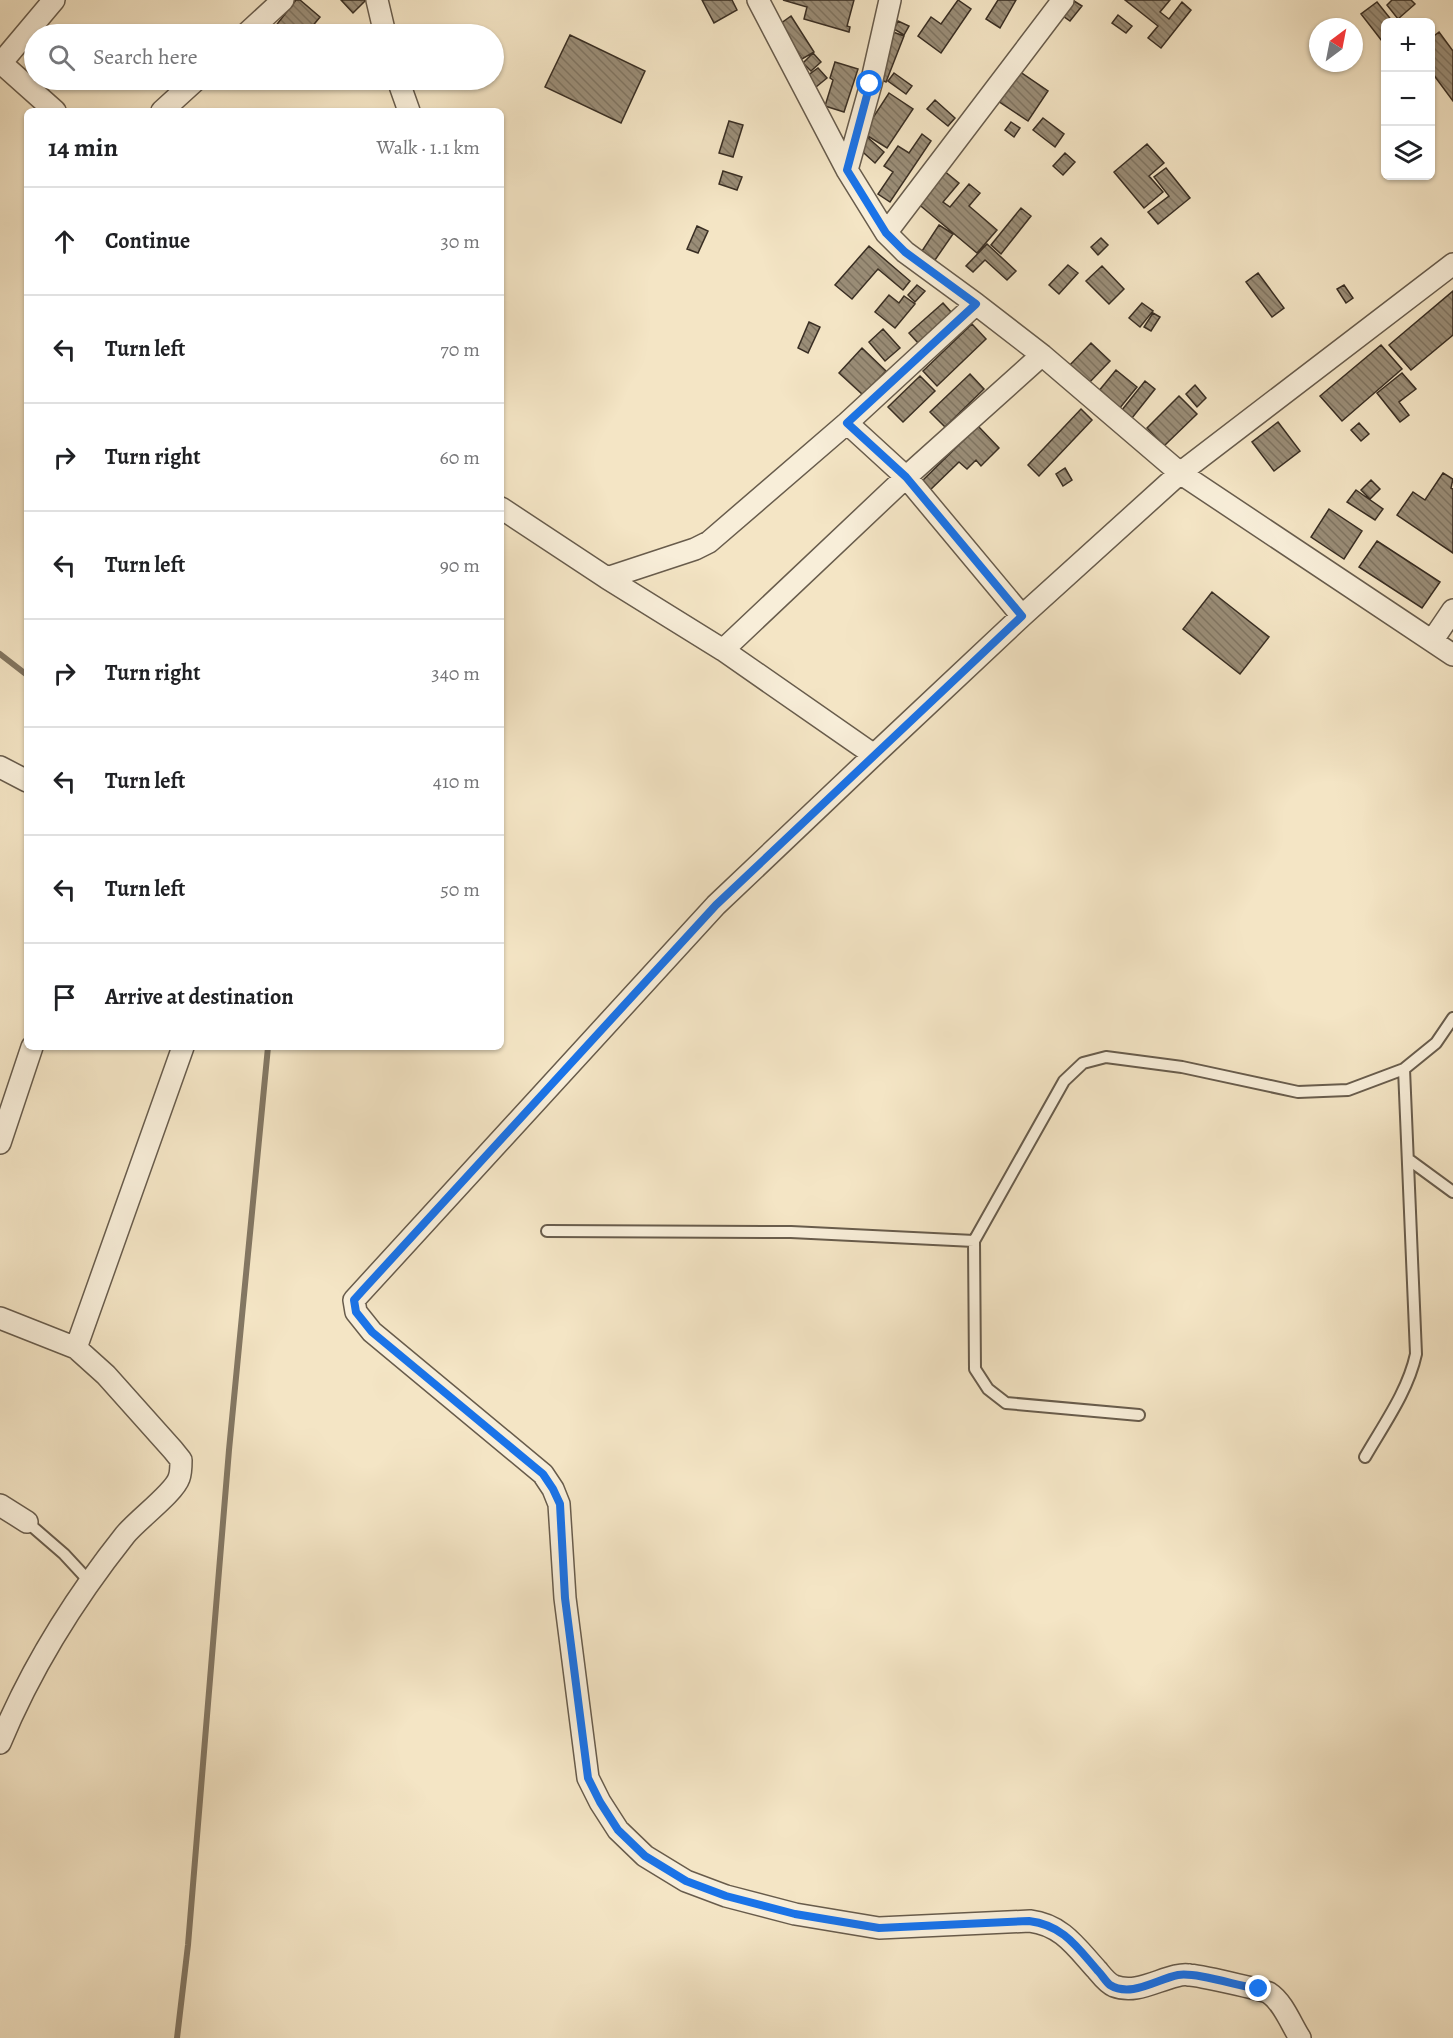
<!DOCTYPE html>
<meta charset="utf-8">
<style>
body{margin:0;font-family:Alegreya,serif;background:#f6f6f6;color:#202124}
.controls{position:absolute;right:18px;top:18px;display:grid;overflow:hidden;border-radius:9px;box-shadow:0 2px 4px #0004}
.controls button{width:54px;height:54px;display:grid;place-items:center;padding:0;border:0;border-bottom:2px solid #e0e0e0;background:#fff;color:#202124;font:30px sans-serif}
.compass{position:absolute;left:1309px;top:18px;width:54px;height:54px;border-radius:50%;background:#fff;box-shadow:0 2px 4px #0004;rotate:32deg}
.stop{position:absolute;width:18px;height:18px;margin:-14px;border:4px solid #1a73e8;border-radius:50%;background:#fff}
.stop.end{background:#1a73e8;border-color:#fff;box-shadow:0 2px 6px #0008}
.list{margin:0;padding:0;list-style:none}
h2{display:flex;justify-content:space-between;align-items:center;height:78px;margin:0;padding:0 24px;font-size:26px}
h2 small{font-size:20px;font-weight:400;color:#757577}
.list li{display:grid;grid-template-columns:39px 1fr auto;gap:18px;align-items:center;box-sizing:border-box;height:108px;padding:0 24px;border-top:2px solid #e0e0e0}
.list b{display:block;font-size:22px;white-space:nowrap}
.list em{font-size:20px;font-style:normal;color:#757577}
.icon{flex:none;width:33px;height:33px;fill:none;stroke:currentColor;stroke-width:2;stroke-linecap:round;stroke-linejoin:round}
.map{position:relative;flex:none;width:1453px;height:2038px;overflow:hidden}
.search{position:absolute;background:#fff;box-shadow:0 2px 4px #0004;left:24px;top:24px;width:480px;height:66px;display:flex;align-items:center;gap:15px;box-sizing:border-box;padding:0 21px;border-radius:33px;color:#757577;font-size:22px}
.panel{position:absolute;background:#fff;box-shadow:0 2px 4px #0004;left:24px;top:108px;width:480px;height:942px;border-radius:9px}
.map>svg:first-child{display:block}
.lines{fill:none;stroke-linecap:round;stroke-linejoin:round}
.stream{stroke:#837763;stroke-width:6}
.building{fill:url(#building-back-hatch);stroke:#392e23;stroke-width:1.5}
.service-casing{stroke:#685c4c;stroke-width:14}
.minor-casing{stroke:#685c4c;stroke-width:24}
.service{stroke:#f8eed9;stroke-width:10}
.minor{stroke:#f8eed9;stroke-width:21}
.route{stroke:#1a73e8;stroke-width:8}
</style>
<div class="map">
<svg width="1453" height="2038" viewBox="0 0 1453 2038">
<defs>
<pattern id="building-back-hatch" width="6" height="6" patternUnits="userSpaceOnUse" patternTransform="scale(1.5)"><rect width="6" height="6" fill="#9a8d77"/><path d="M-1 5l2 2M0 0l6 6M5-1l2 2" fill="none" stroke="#7f7461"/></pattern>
</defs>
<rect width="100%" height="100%" fill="#f4e5c5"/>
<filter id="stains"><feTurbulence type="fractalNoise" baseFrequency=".00333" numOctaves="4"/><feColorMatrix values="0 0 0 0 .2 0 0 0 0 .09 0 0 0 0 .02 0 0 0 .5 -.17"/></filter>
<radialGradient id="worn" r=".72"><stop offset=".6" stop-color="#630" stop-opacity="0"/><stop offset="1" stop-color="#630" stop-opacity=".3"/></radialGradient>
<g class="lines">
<path class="stream" d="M 0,654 L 27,675
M 177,2038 L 188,1945 L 229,1450 L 268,1047"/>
</g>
<path class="building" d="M 296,0 L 300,0 L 320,17 L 306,34 L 302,34 L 291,26 L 283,34 L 274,28 Z
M 341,0 L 366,0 L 353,13 Z
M 702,0 L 732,0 L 737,10 L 714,23 Z
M 783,0 L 854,0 L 847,26 L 850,27 L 849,32 L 804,19 L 807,7 Z
M 958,0 L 971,9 L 941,53 L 918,36 L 931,17 L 941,24 Z
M 998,0 L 1016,0 L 1000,28 L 986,19 Z
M 1125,0 L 1170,0 L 1160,12 L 1169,19 L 1182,2 L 1191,10 L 1161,48 L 1148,38 L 1158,26 Z
M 1392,0 L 1411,0 L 1415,4 L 1398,19 L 1387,5 Z
M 1074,1 L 1082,6 L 1070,21 L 1063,16 Z
M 1377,2 L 1393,22 L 1386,22 L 1386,39 L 1382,41 L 1361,14 Z
M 1118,15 L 1132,26 L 1126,33 L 1112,23 Z
M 791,16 L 814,52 L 802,59 L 780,24 Z
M 898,21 L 909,26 L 904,35 L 894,29 Z
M 893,32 L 904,36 L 886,82 L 875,77 Z
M 1439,32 L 1453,51 L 1453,101 L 1430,70 L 1430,39 Z
M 570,35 L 645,71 L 621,123 L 545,87 Z
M 813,53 L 821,62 L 811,71 L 803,63 Z
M 835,62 L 858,69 L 844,112 L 825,106 L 833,80 L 830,78 Z
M 818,68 L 827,78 L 816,87 L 807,76 Z
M 1016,69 L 1048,91 L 1028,121 L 995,99 Z
M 894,73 L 912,86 L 906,94 L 888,81 Z
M 889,93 L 913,109 L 887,148 L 863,133 Z
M 935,100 L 955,118 L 948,126 L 927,109 Z
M 1043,118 L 1064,134 L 1055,147 L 1033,130 Z
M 729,121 L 743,125 L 733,157 L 719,153 Z
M 1011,122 L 1020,128 L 1014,137 L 1005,130 Z
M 922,134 L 931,141 L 890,202 L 878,194 L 893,172 L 884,166 L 898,146 L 909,153 Z
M 865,135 L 884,152 L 875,163 L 856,146 Z
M 1147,144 L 1164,163 L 1149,176 L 1163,192 L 1144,208 L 1114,172 Z
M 1065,153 L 1075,162 L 1063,175 L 1053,166 Z
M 1166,168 L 1190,198 L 1158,224 L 1148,212 L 1169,196 L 1154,177 Z
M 943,170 L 959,183 L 943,202 L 950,207 L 969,184 L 980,193 L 969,206 L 997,230 L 977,253 L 916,202 Z
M 723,171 L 742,177 L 737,190 L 719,184 Z
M 1021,208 L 1031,216 L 1001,254 L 991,245 Z
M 939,225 L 953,234 L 935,260 L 922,251 Z
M 697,226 L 708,231 L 698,253 L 687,249 Z
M 1101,238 L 1108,245 L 1098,255 L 1091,247 Z
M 987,244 L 1016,271 L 1007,280 L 985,260 L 973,272 L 966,266 Z
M 869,246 L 910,281 L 903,290 L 878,269 L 852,299 L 835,285 Z
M 1068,265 L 1078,273 L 1059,294 L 1049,285 Z
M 1102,266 L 1124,289 L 1109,304 L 1086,281 Z
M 1258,273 L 1284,308 L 1272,317 L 1246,282 Z
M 917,285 L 925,291 L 915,302 L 908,295 Z
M 1344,285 L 1353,298 L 1346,303 L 1337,289 Z
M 1453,291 L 1453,335 L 1411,370 L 1389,345 Z
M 889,295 L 899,303 L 904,296 L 915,304 L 895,328 L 875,312 Z
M 943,303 L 952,313 L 918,343 L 909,333 Z
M 1142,303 L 1153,311 L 1140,327 L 1129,318 Z
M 1153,313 L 1160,317 L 1151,331 L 1144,327 Z
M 809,322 L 820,327 L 808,353 L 798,348 Z
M 972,324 L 986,339 L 937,386 L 923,371 Z
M 883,329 L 900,348 L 885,361 L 869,342 Z
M 1091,343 L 1110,361 L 1087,385 L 1068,367 Z
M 1381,345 L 1402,369 L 1342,421 L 1320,396 Z
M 862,348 L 886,371 L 863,395 L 839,373 Z
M 1116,370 L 1137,387 L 1119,409 L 1098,392 Z
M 1402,373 L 1416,389 L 1399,402 L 1409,415 L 1400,422 L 1377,393 Z
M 970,374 L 984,389 L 945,427 L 930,412 Z
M 920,376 L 935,391 L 903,422 L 888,407 Z
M 1145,381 L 1155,389 L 1132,418 L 1122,410 Z
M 1195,385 L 1206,398 L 1197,407 L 1186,394 Z
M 1179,396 L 1197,414 L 1164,446 L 1147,428 Z
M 1081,409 L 1092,420 L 1039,476 L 1028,465 Z
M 1278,422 L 1300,451 L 1274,471 L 1252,442 Z
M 1359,423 L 1369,434 L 1361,441 L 1351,430 Z
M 978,426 L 999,448 L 981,466 L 976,460 L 967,469 L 959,462 L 927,493 L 918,485 Z
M 1065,468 L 1072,480 L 1063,486 L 1056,474 Z
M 1443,473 L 1453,479 L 1451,488 L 1453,489 L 1453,553 L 1397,515 L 1413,492 L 1425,500 Z
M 1371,480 L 1380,489 L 1370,499 L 1361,490 Z
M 1356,490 L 1383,509 L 1375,520 L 1347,502 Z
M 1329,509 L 1362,531 L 1344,559 L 1311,537 Z
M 1377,541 L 1440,582 L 1422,608 L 1359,567 Z
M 1212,592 L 1269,637 L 1240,674 L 1183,629 Z"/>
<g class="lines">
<defs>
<path id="service" d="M 1408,1159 L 1453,1192
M 547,1231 L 791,1232 L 974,1241
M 1139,1415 L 1006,1403 L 988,1389 L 975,1369 L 974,1241 L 1064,1081 L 1083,1063 L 1106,1057 L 1182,1067 L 1298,1092 L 1348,1090 L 1404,1069 L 1436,1043 L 1453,1018
M 1365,1457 C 1384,1424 1408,1391 1416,1354 L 1404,1069
M 27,1522 L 64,1554 L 89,1581"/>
<path id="minor" d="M 377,0 L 385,34
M 758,0 L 847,170 L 886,233 L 905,252 L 976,304 L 1042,355 L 1180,473 L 1453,655
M 246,34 L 283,0
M 0,62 L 55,111
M 1,63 L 54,0
M 398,80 L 409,111
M 162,111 L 196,80
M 847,170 L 871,84 L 890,0
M 886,233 L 1063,0
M 847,423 L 906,477 L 1022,616
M 501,508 L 607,578 L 723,650 L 874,755
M 607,578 L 695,549 L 709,542 L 847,423 L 976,304
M 1432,641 L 1453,610
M 723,650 L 906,477 L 1042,355
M 0,767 L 27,781
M 0,1143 L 32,1047
M 0,1318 L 76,1348
M 0,1505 L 27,1522
M 0,1743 C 31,1668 75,1598 125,1535 C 137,1520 174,1493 179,1478 C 181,1473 181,1466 181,1460 L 173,1450 L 106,1375 L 76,1348 L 183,1047
M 1300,2038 C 1291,2024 1283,2002 1269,1993 C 1264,1990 1197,1975 1189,1975 C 1185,1974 1180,1975 1176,1976 C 1155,1981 1135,1994 1114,1986 C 1107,1983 1102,1976 1097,1970 C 1076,1947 1062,1925 1030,1921 L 879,1928 L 795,1914 L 726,1896 L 686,1881 L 645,1856 L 618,1830 L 600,1802 L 588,1778 L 565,1598 L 559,1504 L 553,1489 L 543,1474 L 372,1332 L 356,1312 L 354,1300 L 716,905 L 874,755 L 1022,616 L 1180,473 L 1453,264"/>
</defs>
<use href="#service" class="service-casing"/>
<use href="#minor" class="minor-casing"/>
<use href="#service" class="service"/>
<use href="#minor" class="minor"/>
</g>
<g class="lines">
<path class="route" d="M 870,84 L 847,170 L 886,233 L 905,252 L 976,304 L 847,423 L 906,477 L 1022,616 L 716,905 L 363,1290 L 354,1300 L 356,1312 L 372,1332 L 543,1474 L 553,1489 L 560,1504 L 565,1598 L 588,1778 L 600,1802 L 618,1830 L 645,1856 L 686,1881 L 726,1896 L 795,1914 L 879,1928 L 1029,1921 C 1063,1925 1077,1947 1098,1971 C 1102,1975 1106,1982 1110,1985 C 1131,1998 1157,1979 1178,1975 C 1196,1972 1238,1986 1259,1989"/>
</g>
<rect width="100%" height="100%" filter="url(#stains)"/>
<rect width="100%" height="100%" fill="url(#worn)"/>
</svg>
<div class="controls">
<button>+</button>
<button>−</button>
<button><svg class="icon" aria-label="layers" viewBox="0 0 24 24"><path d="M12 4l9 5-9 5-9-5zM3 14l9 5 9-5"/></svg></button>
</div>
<svg class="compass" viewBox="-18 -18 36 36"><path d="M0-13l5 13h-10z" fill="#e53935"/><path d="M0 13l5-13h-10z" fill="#757577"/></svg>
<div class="stop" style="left:870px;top:84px"></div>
<div class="stop end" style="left:1259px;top:1989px"></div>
<div class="search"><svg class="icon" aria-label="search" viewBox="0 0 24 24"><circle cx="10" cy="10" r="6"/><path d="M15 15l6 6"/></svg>Search here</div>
<section class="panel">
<h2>14 min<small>Walk · 1.1 km</small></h2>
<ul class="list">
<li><svg class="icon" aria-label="ahead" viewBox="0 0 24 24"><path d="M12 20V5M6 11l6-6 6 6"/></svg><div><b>Continue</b></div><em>30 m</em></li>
<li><svg class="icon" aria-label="left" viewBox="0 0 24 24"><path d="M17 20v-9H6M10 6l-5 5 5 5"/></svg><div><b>Turn left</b></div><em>70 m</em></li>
<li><svg class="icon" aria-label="right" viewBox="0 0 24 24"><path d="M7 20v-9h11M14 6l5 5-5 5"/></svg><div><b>Turn right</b></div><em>60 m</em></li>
<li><svg class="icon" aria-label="left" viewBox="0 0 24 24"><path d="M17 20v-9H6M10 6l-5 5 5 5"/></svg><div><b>Turn left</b></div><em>90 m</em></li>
<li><svg class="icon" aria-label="right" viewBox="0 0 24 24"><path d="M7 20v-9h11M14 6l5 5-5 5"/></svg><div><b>Turn right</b></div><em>340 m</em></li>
<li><svg class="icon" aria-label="left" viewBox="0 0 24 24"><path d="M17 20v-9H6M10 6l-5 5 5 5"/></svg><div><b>Turn left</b></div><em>410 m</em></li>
<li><svg class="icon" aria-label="left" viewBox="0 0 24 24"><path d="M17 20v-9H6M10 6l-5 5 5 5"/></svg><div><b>Turn left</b></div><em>50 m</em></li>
<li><svg class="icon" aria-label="arrive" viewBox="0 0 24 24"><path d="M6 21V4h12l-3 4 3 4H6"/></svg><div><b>Arrive at destination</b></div></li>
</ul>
</section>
</div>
